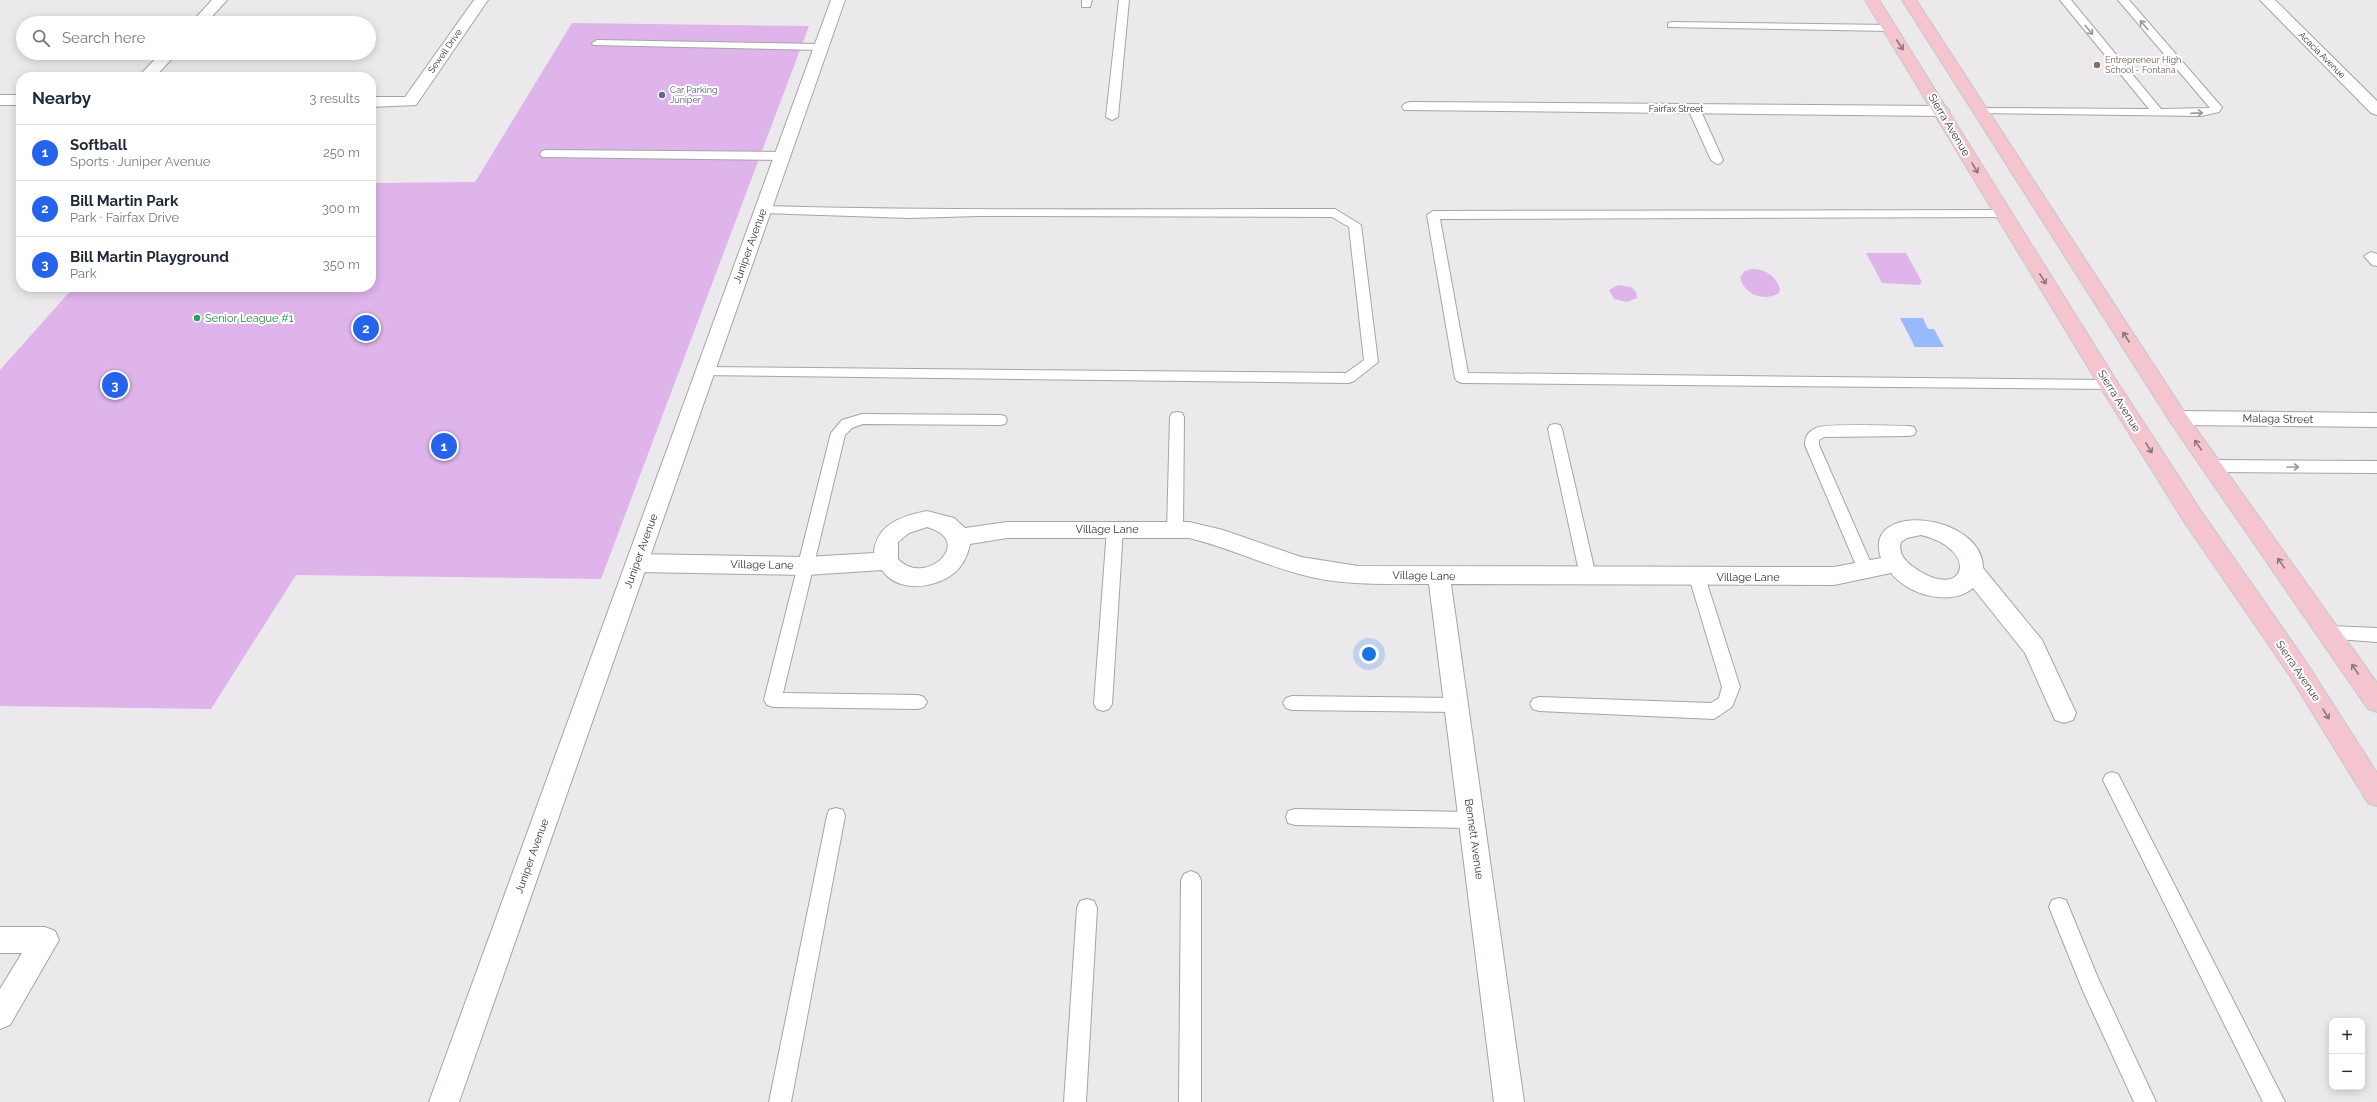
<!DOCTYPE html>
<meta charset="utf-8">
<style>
body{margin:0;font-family:Raleway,sans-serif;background:#f2f2f3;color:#1f2937}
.controls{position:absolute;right:12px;bottom:12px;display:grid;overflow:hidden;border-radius:8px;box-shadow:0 2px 10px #0003}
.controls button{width:36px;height:36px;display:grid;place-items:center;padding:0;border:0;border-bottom:1px solid #e0e1e3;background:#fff;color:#1f2937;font:20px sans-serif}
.you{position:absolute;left:1369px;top:654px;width:14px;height:14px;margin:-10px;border:3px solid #fff;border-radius:50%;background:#1a73e8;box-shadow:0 0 0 6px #1a73e833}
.badge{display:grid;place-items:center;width:26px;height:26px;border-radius:50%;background:#2563eb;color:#fff;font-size:13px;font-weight:700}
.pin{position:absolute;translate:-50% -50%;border:2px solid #fff;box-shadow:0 1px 4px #0006}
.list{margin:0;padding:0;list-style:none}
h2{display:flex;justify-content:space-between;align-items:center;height:52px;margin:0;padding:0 16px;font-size:17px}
h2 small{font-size:13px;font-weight:400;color:#747a83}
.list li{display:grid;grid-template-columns:26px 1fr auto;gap:12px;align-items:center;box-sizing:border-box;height:56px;padding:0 16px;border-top:1px solid #e0e1e3}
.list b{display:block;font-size:15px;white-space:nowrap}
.list p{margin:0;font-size:13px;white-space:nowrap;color:#747a83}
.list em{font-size:13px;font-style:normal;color:#747a83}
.icon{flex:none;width:22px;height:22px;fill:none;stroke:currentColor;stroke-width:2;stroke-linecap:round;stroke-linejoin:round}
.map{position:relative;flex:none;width:2377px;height:1102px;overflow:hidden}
.search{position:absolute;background:#fff;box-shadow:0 2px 10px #0003;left:16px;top:16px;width:360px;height:44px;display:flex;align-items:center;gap:10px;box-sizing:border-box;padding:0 14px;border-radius:22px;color:#747a83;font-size:15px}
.panel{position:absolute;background:#fff;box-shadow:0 2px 10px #0003;left:16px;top:72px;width:360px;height:220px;border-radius:16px}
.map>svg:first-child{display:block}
.green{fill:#deb4eb}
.water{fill:#98bafa}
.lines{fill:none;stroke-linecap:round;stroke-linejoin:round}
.service-casing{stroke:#a6a4a7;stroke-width:2}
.minor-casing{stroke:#a6a4a7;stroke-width:2}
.tertiary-casing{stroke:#a6a4a7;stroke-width:2}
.primary-casing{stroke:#c7c6c7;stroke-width:2}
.service{fill:#fff;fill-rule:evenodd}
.minor{fill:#fff;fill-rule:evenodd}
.tertiary{fill:#fff;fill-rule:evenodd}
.primary{fill:#f4c5cf;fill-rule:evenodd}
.oneway{stroke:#9a9a9a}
.oneway2{stroke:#8c767b}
.education-dot{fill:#8d6e63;stroke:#fff;stroke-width:1.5}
.service-dot{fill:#5c6f8a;stroke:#fff;stroke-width:1.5}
.leisure-dot{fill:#2e9e5b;stroke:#fff;stroke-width:1.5}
.labels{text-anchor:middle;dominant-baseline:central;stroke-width:4;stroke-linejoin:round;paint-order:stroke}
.far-street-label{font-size:9px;fill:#363536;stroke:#fff}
.far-education-label{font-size:9px;fill:#785e54;stroke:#fff;text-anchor:start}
.far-service-label{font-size:9px;fill:#4e5e75;stroke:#fff;text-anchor:start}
.street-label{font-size:11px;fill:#363536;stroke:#fff}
.leisure-label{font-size:11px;fill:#27864d;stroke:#fff;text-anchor:start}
</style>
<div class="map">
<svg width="2377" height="1102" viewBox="0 0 2377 1102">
<rect width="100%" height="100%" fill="#ebe9ec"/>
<path class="green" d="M 572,23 L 809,26 L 601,579 L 296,575 L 211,709 L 0,706 L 0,370 L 74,287 L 371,287 L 371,183 L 475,182 Z
M 1866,253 L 1906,253 L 1922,282 L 1919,285 L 1882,283 Z
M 1752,269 C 1766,269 1776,276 1780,289 L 1779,293 C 1764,302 1744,295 1740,277 L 1745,271 Z
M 1618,285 L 1631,287 L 1636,292 L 1637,298 L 1627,302 L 1614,299 L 1609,290 Z"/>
<path class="water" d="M 1900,318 L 1923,318 L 1928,329 L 1934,329 L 1944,347 L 1915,347 Z"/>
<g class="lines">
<defs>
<path id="service" d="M 1082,0 L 1092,0 L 1090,7 L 1082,7 Z
M 1119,0 L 1129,0 L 1118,117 L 1112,120 L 1106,117 Z
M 2060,0 L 2071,0 L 2161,109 L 2210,108 L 2118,0 L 2129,0 L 2220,105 L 2222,107 L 2219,112 L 2201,116 L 1977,113 L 1975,111 L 1977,109 L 1981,108 L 2149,109 Z
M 1672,22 L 1889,25 L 1894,28 L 1889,31 L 1668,27 L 1668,23 Z
M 597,40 L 821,44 L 826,47 L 821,50 L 593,45 L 592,43 Z
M 1694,106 L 1700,109 L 1723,160 L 1721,163 L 1717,164 L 1711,160 L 1688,109 Z
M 546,150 L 782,152 L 788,156 L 782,160 L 542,157 L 540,154 L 542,151 Z
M 763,206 C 954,211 1144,209 1335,209 L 1361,225 L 1378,362 L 1354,381 L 1349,383 L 700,375 L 698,372 L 700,369 L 705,367 L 1346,373 L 1364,360 L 1349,227 L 1332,217 L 978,216 L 910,218 L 759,213 L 757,210 L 759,207 Z
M 2003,210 L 2009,214 L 2007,217 L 1440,219 L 1468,373 L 2109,380 L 2114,381 L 2116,385 L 2114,389 L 1462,383 L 1457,381 L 1455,378 L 1427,215 L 1433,211 Z
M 2371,252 L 2377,254 L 2377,266 L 2372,265 L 2364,256 Z
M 1177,412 L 1182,413 L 1184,417 L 1183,530 L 1181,534 L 1175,536 L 1169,534 L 1167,530 L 1170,417 L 1172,413 Z
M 862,414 L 1000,415 L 1005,416 L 1007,420 L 1005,424 L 1000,425 L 863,424 L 852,428 L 845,435 L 783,693 L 918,695 L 924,697 L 927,702 L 924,707 L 918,709 L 773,707 L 767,705 L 764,700 L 831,433 L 842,420 Z
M 1555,424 L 1560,425 L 1562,429 L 1596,576 L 1594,581 L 1588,582 L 1582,581 L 1580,576 L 1548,429 L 1550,425 Z
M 1909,426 L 1914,427 L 1916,431 L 1914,435 L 1909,436 L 1824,437 L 1819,440 L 1819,445 L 1874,570 L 1872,575 L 1866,576 L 1860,575 L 1858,570 L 1805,445 C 1805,436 1808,432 1816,428 C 1826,423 1893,426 1909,426 Z
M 2212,460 L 2377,461 L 2377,473 L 2212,472 L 2207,470 L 2204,466 L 2207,462 Z
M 1115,523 L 1121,525 L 1123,529 L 1112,704 L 1109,709 L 1103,711 L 1097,709 L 1094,704 L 1107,529 L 1109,525 Z
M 1697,571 L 1703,572 L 1705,577 L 1740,687 L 1732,707 L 1714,719 L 1539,711 L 1533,709 L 1530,704 L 1533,699 L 1539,697 L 1711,703 L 1719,698 L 1722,687 L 1689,577 L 1691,572 Z
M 2330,626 L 2377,628 L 2377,642 L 2324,638 L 2322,633 L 2324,628 Z
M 1292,696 L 1456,698 L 1462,700 L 1465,705 L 1462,710 L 1456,712 L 1292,710 L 1286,708 L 1283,703 L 1286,698 Z
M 2112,772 L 2118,774 L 2285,1102 L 2263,1102 L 2103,780 L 2106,774 Z
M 836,808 L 843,810 L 845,816 L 791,1102 L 769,1102 L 827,816 L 829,810 Z
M 1295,809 L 1472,812 L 1479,814 L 1481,820 L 1479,826 L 1472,828 L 1295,825 L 1288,823 L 1286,817 L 1288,811 Z
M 1191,871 L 1198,874 L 1201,880 L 1201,1102 L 1179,1102 L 1181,880 L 1184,874 Z
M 2059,898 L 2066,900 L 2098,978 L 2156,1102 L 2134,1102 L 2083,991 L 2049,907 L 2052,900 Z
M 1087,899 L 1094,901 L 1097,908 L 1086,1102 L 1064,1102 L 1077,908 L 1080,901 Z"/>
<path id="minor" d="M 212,0 L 227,0 L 206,23 L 191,23 Z
M 474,0 L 488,0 L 416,105 L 371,107 L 371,97 L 405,97 Z
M 2260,0 L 2275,0 L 2377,101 L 2377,115 L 2371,113 Z
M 161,53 L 177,53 L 155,77 L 138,77 Z
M 0,95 L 21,95 L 21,105 L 0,105 Z
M 1410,102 L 1941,106 L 1947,108 L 1949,111 L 1947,114 L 1941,116 L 1404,110 L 1402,107 L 1404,104 Z
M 2178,411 L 2377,413 L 2377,427 L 2178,425 L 2171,423 L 2168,418 L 2171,413 Z
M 927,511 L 954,518 L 965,528 L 1007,522 L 1189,522 L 1223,530 L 1301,557 L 1358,566 L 1834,567 L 1881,558 C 1861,500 1983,513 1983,568 L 2042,640 L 2076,713 L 2073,720 L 2064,723 L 2055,720 L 2025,653 L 1973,588 C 1951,607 1908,595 1891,573 L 1834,585 L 1451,584 L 1524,1102 L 1494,1102 L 1429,584 C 1386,584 1341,586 1299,574 C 1262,564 1227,547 1189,538 L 1007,538 L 970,544 C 968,554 963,566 954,573 C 935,589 897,593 882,570 L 807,575 L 637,572 L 629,569 L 626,563 L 629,557 L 637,554 L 807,557 L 874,553 C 876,524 902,516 927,511 ZM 927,527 C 977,541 924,588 898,559 L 898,542 L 909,533 ZM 1921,535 C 1983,550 1964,605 1912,566 C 1904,560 1898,552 1901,542 L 1907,538 Z
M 0,927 L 45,927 L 55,931 L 59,940 L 10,1025 L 0,1029 L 0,989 L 22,953 L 0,953 Z"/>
<path id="tertiary" d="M 831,0 L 845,0 L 459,1102 L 429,1102 Z"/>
<path id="primary" d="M 1865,0 L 1879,0 L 2116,380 L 2201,511 L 2306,662 L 2377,773 L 2377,806 L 2368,803 L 2290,676 L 2185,523 L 2102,390 Z
M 1902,0 L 1916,0 L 2185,413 L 2377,683 L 2377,712 L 2368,709 L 2171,423 Z"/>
</defs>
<use href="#service" class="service-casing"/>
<use href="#minor" class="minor-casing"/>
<use href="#tertiary" class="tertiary-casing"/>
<use href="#primary" class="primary-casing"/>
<use href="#service" class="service"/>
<use href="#minor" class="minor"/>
<use href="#tertiary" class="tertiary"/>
<use href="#primary" class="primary"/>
</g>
<defs><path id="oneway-shaft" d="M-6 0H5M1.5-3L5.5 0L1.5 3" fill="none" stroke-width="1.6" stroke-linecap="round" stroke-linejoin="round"/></defs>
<g class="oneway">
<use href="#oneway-shaft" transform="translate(2144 25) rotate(-131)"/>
<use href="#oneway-shaft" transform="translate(2089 30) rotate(50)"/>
<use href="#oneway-shaft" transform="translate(2197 113) rotate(-2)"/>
<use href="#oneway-shaft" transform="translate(2293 467)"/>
</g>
<g class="oneway2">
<use href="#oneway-shaft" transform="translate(1900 45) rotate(57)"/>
<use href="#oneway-shaft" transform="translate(1975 168) rotate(59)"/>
<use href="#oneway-shaft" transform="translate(2043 279) rotate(58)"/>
<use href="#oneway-shaft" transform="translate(2126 337) rotate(-123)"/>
<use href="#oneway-shaft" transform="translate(2198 445) rotate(-125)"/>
<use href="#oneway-shaft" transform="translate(2149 448) rotate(58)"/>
<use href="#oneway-shaft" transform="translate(2281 563) rotate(-125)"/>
<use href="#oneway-shaft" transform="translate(2355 669) rotate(-124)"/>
<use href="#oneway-shaft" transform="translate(2326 714) rotate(58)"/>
</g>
<circle class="education-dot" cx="2097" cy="65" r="4"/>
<circle class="service-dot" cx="662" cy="95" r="4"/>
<circle class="leisure-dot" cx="197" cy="318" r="4"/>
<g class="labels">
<g class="far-street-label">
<text transform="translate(445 51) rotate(-55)">Sewell Drive</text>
<text transform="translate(2322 55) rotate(45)">Acacia Avenue</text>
<text x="1676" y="109">Fairfax Street</text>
</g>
<g class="far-education-label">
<text x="2105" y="60">Entrepreneur High<tspan x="2105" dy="10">School - Fontana</tspan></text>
</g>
<g class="far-service-label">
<text x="670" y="90">Car Parking<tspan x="670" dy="10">Juniper</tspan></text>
</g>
<g class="street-label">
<text transform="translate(1949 125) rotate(59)">Sierra Avenue</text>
<text transform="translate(750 246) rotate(-70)">Juniper Avenue</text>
<text transform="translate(2119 401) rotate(58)">Sierra Avenue</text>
<text transform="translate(2278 419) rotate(1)">Malaga Street</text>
<text x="1107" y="529">Village Lane</text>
<text transform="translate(641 551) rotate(-70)">Juniper Avenue</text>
<text transform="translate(762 565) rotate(1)">Village Lane</text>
<text transform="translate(1424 576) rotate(1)">Village Lane</text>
<text x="1748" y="577">Village Lane</text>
<text transform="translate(2298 671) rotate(56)">Sierra Avenue</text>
<text transform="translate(1474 839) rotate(82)">Bennett Avenue</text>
<text transform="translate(532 856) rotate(-70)">Juniper Avenue</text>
</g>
<g class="leisure-label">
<text x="205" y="318">Senior League #1</text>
</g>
</g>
</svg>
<div class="controls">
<button>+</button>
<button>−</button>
</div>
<div class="you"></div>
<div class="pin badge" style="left:444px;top:446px">1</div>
<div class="pin badge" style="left:366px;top:328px">2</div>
<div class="pin badge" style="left:115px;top:385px">3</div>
<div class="search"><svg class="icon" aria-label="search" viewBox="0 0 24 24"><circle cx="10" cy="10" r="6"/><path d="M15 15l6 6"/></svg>Search here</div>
<section class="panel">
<h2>Nearby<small>3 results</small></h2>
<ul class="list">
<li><span class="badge">1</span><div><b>Softball</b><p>Sports · Juniper Avenue</p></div><em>250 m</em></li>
<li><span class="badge">2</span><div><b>Bill Martin Park</b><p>Park · Fairfax Drive</p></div><em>300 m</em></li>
<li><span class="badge">3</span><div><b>Bill Martin Playground</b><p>Park</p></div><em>350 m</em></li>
</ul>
</section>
</div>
